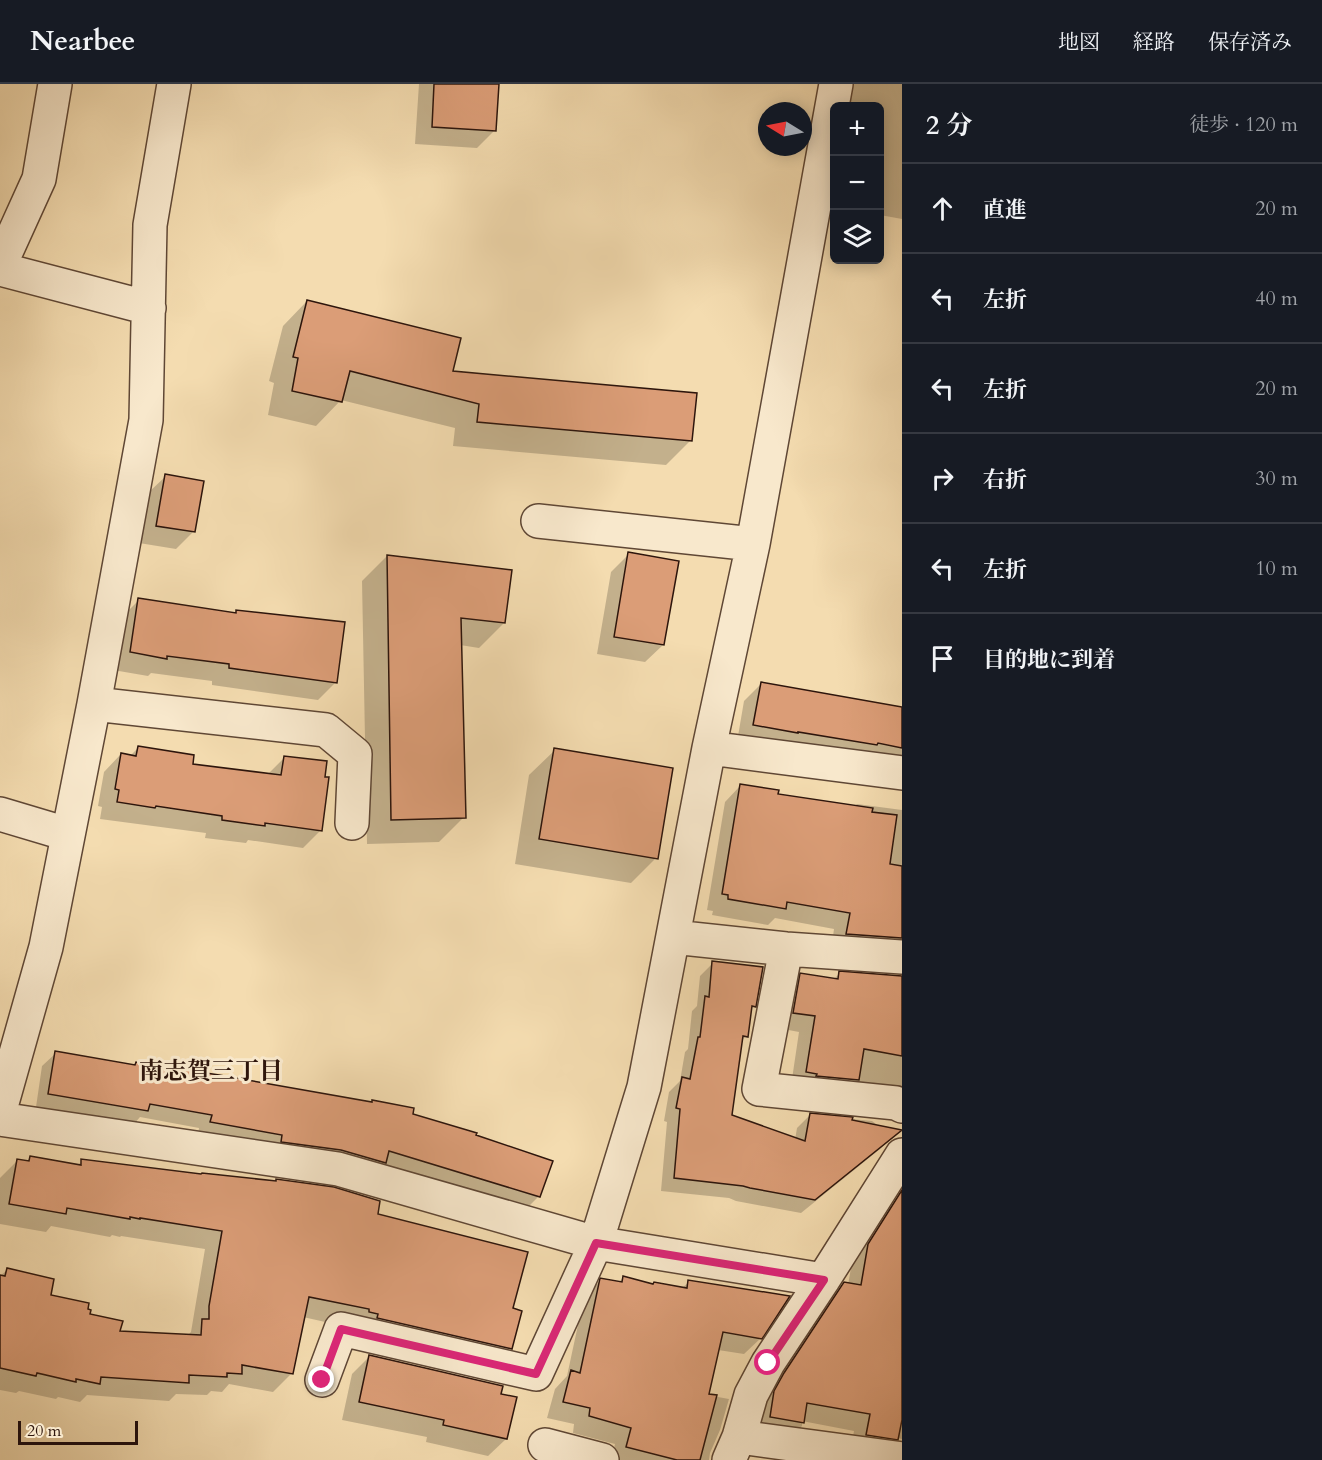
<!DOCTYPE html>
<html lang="ja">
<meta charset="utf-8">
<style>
body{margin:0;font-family:Cardo,"Noto Serif JP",serif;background:#242831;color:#f1f3f6}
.controls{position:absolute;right:18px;top:18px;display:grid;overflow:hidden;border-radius:9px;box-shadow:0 3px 15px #0003}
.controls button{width:54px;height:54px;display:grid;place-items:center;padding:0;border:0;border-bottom:2px solid #363941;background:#171b24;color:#f1f3f6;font:30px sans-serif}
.compass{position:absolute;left:758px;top:18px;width:54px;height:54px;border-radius:50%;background:#171b24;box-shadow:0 3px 15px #0003;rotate:280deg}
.scale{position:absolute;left:18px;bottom:15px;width:120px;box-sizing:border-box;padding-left:6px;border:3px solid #2d150c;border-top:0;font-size:16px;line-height:21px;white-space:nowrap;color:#2d150c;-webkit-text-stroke:4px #f8e8cc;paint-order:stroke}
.stop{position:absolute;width:18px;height:18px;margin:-14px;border:4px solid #db2777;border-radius:50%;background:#fff}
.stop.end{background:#db2777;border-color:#fff;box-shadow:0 2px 6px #0008}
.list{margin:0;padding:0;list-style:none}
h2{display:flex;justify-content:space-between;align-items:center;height:78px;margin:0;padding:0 24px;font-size:26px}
h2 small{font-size:20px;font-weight:400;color:#9ea1a6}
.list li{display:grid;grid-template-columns:39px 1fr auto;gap:18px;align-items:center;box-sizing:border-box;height:90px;padding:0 24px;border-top:2px solid #363941}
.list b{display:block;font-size:22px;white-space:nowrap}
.list em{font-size:20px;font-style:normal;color:#9ea1a6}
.icon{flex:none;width:33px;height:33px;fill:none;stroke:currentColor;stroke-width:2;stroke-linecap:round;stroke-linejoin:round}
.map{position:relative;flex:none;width:902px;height:1376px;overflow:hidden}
header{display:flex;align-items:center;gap:36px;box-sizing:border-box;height:84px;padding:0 30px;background:#171b24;border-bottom:2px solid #363941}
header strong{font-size:28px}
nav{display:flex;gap:33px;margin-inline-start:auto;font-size:21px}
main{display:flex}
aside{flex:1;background:#171b24}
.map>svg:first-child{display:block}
.shadow{fill:#0003}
.building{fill:#db9d77;stroke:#2d150c;stroke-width:1.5}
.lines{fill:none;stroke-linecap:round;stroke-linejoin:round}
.minor-casing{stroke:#5f4735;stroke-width:36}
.minor{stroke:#f8e8cc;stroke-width:33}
.route{stroke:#db2777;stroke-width:8}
.labels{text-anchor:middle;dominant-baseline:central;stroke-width:6;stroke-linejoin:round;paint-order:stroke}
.neighbourhood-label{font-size:24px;font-weight:bold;fill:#2d150c;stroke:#f8e8cc}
</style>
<header>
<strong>Nearbee</strong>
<nav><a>地図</a><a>経路</a><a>保存済み</a></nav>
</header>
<main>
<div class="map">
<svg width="902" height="1376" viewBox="0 0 902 1376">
<rect width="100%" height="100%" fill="#f4dcb0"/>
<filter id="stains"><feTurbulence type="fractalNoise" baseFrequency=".00333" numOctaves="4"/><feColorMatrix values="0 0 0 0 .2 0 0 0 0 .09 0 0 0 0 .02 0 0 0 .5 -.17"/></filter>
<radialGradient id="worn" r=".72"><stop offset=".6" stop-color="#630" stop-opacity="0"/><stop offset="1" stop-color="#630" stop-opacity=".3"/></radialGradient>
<path class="shadow" d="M 419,0 L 498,0 L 495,46 L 477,64 L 415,60 Z
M 852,0 L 902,0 L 902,135 L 880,131 L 880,22 L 847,22 Z
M 307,217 L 451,288 L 691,356 L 666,381 L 453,362 L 455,344 L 341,316 L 316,342 L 268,331 L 274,299 L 269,297 L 283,242 Z
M 166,392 L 202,398 L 193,448 L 176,465 L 139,459 L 148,409 Z
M 629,470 L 663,561 L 645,578 L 597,570 L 611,488 Z
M 387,472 L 504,539 L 479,564 L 460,561 L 464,733 L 439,758 L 367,760 L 362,497 Z
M 139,516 L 234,530 L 237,528 L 336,598 L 318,616 L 212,601 L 212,597 L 151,589 L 148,592 L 113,586 L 121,534 Z
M 762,599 L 902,624 L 902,685 L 737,658 L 744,617 Z
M 138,664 L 191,681 L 267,691 L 284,674 L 321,746 L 303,764 L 248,756 L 246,759 L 205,754 L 206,749 L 100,735 L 102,723 L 98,722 L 104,688 L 121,670 L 130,672 Z
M 555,666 L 656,774 L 631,799 L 515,780 L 529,691 Z
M 741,701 L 777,712 L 854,723 L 857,720 L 902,726 L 902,880 L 831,866 L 834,845 L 775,834 L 768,841 L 712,831 L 713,827 L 707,826 L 725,718 Z
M 713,879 L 754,922 L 750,926 L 746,952 L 741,957 L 731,1032 L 795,1056 L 797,1044 L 810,1031 L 872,1037 L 892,1052 L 880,1065 L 801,1129 L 736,1117 L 729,1114 L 661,1107 L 667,1038 L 664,1037 L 669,1008 L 680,997 L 685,968 L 688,965 L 692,927 L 697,922 L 700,892 Z
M 840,889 L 902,893 L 902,1009 L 792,995 L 799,948 L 778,944 L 785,907 L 801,891 L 833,896 Z
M 56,969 L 133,982 L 136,979 L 411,1031 L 539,1112 L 525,1126 L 198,1051 L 199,1044 L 140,1033 L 134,1040 L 36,1023 L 42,982 Z
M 31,1073 L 77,1082 L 82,1077 L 275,1098 L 277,1096 L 376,1131 L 512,1226 L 510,1264 L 492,1283 L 352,1244 L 303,1233 L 291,1290 L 273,1308 L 229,1300 L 222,1308 L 211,1307 L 207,1311 L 176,1310 L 169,1317 L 87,1311 L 80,1318 L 58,1313 L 56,1315 L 19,1307 L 16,1309 L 0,1306 L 0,1192 L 7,1186 L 50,1212 L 86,1226 L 88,1231 L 119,1248 L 187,1252 L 191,1248 L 205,1165 L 121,1152 L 120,1153 L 112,1151 L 110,1153 L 51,1142 L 46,1148 L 0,1140 L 0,1094 L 17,1077 L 26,1078 Z
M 898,1115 L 902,1116 L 902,1355 L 897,1354 L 880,1372 L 850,1368 L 854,1347 L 802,1337 L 802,1342 L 785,1359 L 747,1354 L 768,1307 L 827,1217 L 844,1200 L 848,1201 L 852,1178 L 881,1132 Z
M 623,1194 L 653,1201 L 682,1204 L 689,1198 L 761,1254 L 744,1270 L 718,1266 L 707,1311 L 729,1315 L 720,1346 L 710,1369 L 709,1376 L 611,1376 L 615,1360 L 573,1349 L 574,1340 L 547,1334 L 555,1305 L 567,1292 L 584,1213 L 601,1196 L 618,1199 Z
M 370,1272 L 499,1311 L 506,1355 L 488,1372 L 426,1358 L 427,1353 L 342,1336 L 352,1290 Z"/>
<path class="building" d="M 434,0 L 499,0 L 496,47 L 432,43 Z
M 307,216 L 461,254 L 453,287 L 697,309 L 692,357 L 477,338 L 479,320 L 350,287 L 342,318 L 292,307 L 298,274 L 293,273 Z
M 165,390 L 204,397 L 195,448 L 156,442 Z
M 628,468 L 679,477 L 664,561 L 614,553 Z
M 387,471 L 512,486 L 505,539 L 461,534 L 466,734 L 391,736 Z
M 138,514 L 236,529 L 236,526 L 345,538 L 337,599 L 229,584 L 229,580 L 167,572 L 167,575 L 130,568 Z
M 761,598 L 902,623 L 902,664 L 878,659 L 877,661 L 798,648 L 798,649 L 753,641 Z
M 138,662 L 194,671 L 193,680 L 281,691 L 284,672 L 327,677 L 325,693 L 329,693 L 322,747 L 265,739 L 265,742 L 222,736 L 222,732 L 156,722 L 155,724 L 117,718 L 119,706 L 115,705 L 121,669 L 136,672 Z
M 554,664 L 673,684 L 658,775 L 539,755 Z
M 740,700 L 779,706 L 778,710 L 873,724 L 872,728 L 897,731 L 890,780 L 902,782 L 902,854 L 846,850 L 850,829 L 787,818 L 786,825 L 728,815 L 728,811 L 722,810 Z
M 712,877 L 763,883 L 756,923 L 752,922 L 748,953 L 743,952 L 732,1031 L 805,1057 L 810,1029 L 853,1033 L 852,1036 L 902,1046 L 815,1116 L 750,1104 L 743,1102 L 674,1094 L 680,1025 L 676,1024 L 682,993 L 690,995 L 698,953 L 700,953 L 705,912 L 709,913 Z
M 839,887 L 902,892 L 902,972 L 864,965 L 859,996 L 816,992 L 817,990 L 806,988 L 815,932 L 793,929 L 800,889 L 838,895 Z
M 55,967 L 135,981 L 136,978 L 219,991 L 372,1018 L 372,1016 L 414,1024 L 413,1030 L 477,1049 L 476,1051 L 553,1077 L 540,1113 L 389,1067 L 386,1079 L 341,1066 L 281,1058 L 282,1051 L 210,1038 L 212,1031 L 150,1020 L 148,1027 L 48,1010 Z
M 30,1072 L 81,1081 L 81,1075 L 201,1090 L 202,1089 L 276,1097 L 276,1095 L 334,1103 L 380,1117 L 378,1130 L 528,1168 L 513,1224 L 522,1227 L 512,1265 L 377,1234 L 378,1230 L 369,1228 L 369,1225 L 309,1213 L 293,1290 L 242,1281 L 242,1290 L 227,1289 L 227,1293 L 189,1291 L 189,1299 L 101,1293 L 100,1300 L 76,1295 L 76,1298 L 37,1289 L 36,1292 L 0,1284 L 0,1191 L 5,1192 L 7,1184 L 54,1195 L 51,1211 L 89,1219 L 88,1225 L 91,1226 L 90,1230 L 123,1237 L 120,1247 L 201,1251 L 202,1235 L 209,1235 L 209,1222 L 222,1147 L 140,1134 L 140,1135 L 130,1133 L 130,1135 L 67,1124 L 66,1130 L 9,1120 L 17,1075 L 29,1077 Z
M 902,1106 L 902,1336 L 898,1356 L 866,1351 L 870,1330 L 807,1319 L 804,1339 L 770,1333 L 774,1307 L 784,1289 L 844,1198 L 861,1201 L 868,1160 Z
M 623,1192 L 653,1200 L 654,1198 L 687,1204 L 688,1196 L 790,1212 L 762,1255 L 723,1248 L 709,1310 L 717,1311 L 700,1376 L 677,1376 L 626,1363 L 631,1344 L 589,1332 L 590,1324 L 563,1318 L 571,1286 L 580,1289 L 600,1194 L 622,1198 Z
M 369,1271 L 503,1302 L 501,1310 L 517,1313 L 507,1355 L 443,1341 L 444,1336 L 359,1318 Z"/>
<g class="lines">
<defs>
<path id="minor" d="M 0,181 L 39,95 L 55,0
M 0,185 L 149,224
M 538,437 L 753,460
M 94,620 L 326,646 L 355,670 L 352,739
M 709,664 L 902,689
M 0,730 L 67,750
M 673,853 L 786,865 L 902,873
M 786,865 L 759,1005 L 896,1019 L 902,1022
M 0,1026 L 46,863 L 94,620 L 146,336 L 150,141 L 174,0
M 0,1035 L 338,1085 L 596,1159 L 823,1196
M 322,1296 L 341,1245 L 536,1290 L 596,1159 L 644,1003 L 709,664 L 753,460 L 836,0
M 739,1353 L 902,1375
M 545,1361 L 602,1376
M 729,1376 L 739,1353 L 751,1311 L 768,1279 L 823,1196 L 902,1071"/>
</defs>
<use href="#minor" class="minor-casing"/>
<use href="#minor" class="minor"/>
</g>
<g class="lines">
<path class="route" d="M 322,1296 L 341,1245 L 536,1290 L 596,1159 L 824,1196 L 768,1279"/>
</g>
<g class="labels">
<g class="neighbourhood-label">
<text x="211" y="987">南志賀三丁目</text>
</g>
</g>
<rect width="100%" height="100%" filter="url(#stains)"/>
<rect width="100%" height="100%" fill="url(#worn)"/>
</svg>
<div class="controls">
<button>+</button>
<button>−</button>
<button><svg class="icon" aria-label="layers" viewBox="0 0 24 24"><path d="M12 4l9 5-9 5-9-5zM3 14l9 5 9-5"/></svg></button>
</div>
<svg class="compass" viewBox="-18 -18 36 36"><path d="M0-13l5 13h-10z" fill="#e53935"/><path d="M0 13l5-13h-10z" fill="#9ea1a6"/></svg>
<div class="scale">20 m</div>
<div class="stop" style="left:768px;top:1279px"></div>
<div class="stop end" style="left:322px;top:1296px"></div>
</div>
<aside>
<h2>2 分<small>徒歩 · 120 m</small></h2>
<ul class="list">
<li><svg class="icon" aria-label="ahead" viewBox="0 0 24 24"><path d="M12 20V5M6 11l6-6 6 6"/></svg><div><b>直進</b></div><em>20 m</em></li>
<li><svg class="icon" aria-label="left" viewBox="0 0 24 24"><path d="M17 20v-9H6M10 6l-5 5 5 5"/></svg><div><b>左折</b></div><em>40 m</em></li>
<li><svg class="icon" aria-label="left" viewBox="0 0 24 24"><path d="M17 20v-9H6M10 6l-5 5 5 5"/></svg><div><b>左折</b></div><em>20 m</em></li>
<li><svg class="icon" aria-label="right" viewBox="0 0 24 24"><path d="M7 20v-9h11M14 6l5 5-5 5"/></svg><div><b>右折</b></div><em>30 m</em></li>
<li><svg class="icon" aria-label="left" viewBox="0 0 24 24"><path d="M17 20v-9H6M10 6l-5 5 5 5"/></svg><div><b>左折</b></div><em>10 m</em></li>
<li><svg class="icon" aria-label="arrive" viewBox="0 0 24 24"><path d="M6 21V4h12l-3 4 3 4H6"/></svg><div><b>目的地に到着</b></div></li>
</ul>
</aside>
</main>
